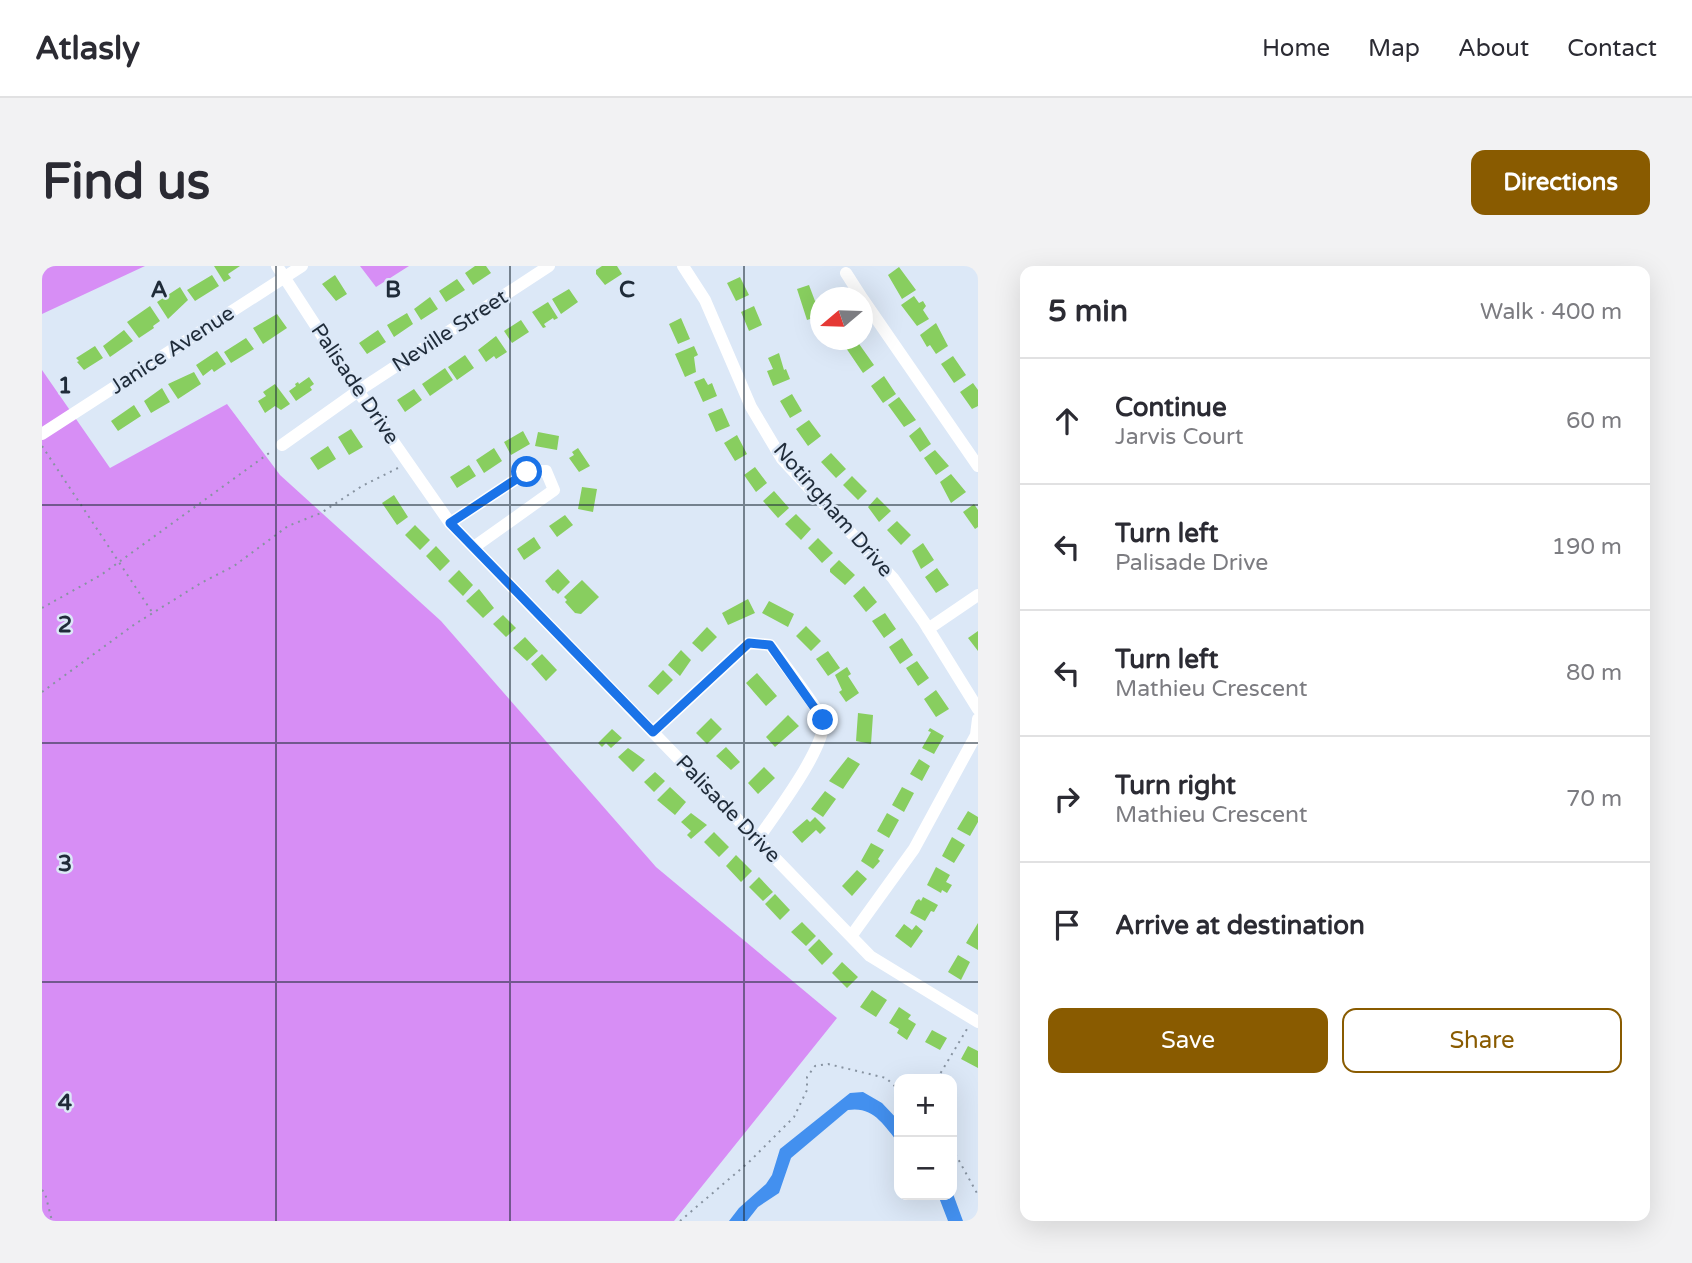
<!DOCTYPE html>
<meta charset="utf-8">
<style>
body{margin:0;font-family:"Varela Round",sans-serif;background:#f2f2f3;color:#2b2b33}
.controls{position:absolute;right:21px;bottom:21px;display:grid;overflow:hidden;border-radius:14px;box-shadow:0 7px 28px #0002}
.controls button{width:63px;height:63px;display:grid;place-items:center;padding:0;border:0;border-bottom:2px solid #e1e1e2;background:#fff;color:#2b2b33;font:35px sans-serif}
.compass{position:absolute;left:768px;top:21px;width:63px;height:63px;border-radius:50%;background:#fff;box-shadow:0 7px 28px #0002;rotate:251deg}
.stop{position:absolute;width:21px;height:21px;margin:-16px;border:5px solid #1a73e8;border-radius:50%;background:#fff}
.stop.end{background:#1a73e8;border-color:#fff;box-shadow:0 2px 7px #0008}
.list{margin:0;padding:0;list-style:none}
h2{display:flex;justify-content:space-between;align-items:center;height:91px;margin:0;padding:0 28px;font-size:30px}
h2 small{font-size:23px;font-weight:400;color:#7c7c81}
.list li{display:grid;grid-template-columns:46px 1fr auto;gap:21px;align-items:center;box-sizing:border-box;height:126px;padding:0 28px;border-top:2px solid #e1e1e2}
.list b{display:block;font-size:26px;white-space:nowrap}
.list p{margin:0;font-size:23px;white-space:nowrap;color:#7c7c81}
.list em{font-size:23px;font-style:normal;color:#7c7c81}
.actions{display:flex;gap:14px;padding:21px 28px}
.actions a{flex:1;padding:16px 0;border:2px solid #895b00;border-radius:14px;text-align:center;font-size:24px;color:#895b00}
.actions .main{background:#895b00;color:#fff}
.icon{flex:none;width:38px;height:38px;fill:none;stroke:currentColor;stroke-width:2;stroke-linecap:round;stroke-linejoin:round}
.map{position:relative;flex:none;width:936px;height:955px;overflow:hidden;border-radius:14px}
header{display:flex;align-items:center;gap:42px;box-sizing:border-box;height:98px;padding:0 35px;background:#fff;border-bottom:2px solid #e1e1e2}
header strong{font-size:33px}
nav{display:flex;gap:38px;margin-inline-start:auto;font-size:24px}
.intro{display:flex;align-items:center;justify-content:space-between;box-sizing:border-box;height:168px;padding:0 42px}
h1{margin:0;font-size:49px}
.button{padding:18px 32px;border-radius:14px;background:#895b00;color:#fff;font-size:24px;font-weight:700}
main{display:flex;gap:42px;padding:0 42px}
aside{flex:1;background:#fff;border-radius:14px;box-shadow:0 7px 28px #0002}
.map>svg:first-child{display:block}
.forest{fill:#d78ef5}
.water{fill:#4390ef}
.building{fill:#88ce5f}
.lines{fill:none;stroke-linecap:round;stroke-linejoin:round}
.path{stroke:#8793a1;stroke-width:2;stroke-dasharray:2 5;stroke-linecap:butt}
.minor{stroke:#fff;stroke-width:12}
.route{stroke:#1a73e8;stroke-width:9}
.grid{fill:none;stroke:#1f2b39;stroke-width:2;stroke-opacity:0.55}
.labels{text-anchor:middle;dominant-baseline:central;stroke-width:5;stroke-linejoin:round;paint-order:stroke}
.street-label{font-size:21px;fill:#1f2b39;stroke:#dce8f7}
.grid-label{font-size:23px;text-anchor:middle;font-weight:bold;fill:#1f2b39;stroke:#dce8f7;stroke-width:5;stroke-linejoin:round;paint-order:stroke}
</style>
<header>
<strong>Atlasly</strong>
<nav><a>Home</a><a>Map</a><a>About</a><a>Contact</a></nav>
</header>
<div class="intro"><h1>Find us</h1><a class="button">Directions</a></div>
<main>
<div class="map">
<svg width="936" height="955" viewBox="0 0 936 955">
<rect width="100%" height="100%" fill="#dce8f7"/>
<path class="forest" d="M 0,0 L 103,0 L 0,48 Z
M 318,0 L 367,0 L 334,21 Z
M 0,104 L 68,202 L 185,138 L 238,209 L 399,355 L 614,601 L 795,752 L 632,955 L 0,955 Z"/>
<path class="water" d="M 821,826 L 840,837 L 857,855 L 857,877 C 841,859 832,840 806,844 L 749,892 L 737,927 L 716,941 L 705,955 L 687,955 L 697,942 L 724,918 L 730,909 L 738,883 L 808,827 Z
M 910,925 L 921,955 L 906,955 L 896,929 L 910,929 Z"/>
<path class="building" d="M 172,0 L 198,0 L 186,8 L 189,12 L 182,16 Z
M 433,0 L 444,0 L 449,7 L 431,19 L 423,7 Z
M 560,0 L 575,0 L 580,8 L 563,19 L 554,8 L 554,4 Z
M 857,1 L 874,24 L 860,33 L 846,9 Z
M 170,9 L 177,20 L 153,35 L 145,24 Z
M 293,9 L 305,28 L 294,35 L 280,18 Z
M 698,11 L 707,29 L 694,35 L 685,17 Z
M 415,13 L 423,24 L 404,36 L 397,25 Z
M 767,19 L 773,35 L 775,34 L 778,50 L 765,54 L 755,23 Z
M 138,21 L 146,34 L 126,53 L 115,36 Z
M 527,23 L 536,36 L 519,48 L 510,33 Z
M 872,30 L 877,37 L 881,35 L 884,40 L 881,44 L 887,53 L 875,60 L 859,39 Z
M 388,31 L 396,43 L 379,54 L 372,43 Z
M 506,36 L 516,52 L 512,54 L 511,52 L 502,58 L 504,61 L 501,62 L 490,46 Z
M 108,40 L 118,55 L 111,60 L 112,62 L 97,72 L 85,56 Z
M 712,40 L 720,59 L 707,65 L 699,46 Z
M 365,47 L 371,58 L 352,71 L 345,59 Z
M 235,48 L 245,62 L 221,78 L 211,62 Z
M 639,52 L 648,73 L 636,78 L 627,58 Z
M 479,54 L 487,66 L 470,77 L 462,65 Z
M 894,57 L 906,80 L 894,88 L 888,79 L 885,81 L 878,69 Z
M 82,64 L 91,75 L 68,91 L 61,80 Z
M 336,64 L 344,76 L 325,88 L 317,77 Z
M 454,70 L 465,86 L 454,93 L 452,90 L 444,96 L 436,84 Z
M 204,72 L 212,83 L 189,97 L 182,86 Z
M 815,75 L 832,99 L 821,107 L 804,82 Z
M 53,80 L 61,92 L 42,104 L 35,96 L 37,95 L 34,92 Z
M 652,80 L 656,89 L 652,91 L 654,106 L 643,111 L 633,88 Z
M 175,85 L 184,98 L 172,106 L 170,103 L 161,110 L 154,99 Z
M 737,87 L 742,104 L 744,103 L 748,113 L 731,120 L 725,105 L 731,103 L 726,92 Z
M 423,89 L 432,102 L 415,114 L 406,101 Z
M 911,90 L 924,109 L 912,117 L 899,98 Z
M 403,102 L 411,114 L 388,130 L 380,118 Z
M 152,106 L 159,118 L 136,133 L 126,118 Z
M 842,110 L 854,128 L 841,137 L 829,120 Z
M 267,111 L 272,118 L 268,121 L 270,124 L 254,135 L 247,125 L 254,120 L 253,118 L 256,116 L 257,118 Z
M 662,112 L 666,119 L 670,117 L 675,130 L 661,136 L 652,116 Z
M 931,117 L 936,124 L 936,140 L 930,143 L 918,126 Z
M 233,118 L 248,138 L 239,144 L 233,140 L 223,147 L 216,135 L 224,130 L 221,126 Z
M 120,122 L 128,136 L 109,147 L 102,135 Z
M 372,123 L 380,134 L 363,146 L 355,134 Z
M 750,128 L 760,145 L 748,152 L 738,135 Z
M 857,131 L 874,154 L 862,161 L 846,139 Z
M 92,139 L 99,150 L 76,165 L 69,155 Z
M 680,142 L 688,160 L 674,166 L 666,148 Z
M 767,154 L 779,170 L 766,180 L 754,163 Z
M 878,161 L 889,178 L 878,186 L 867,170 Z
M 309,163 L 321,181 L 307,189 L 296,171 Z
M 481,165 L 488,178 L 469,189 L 462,176 Z
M 496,166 L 517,170 L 515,184 L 493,180 Z
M 695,169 L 705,188 L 693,195 L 682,177 Z
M 286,180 L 294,193 L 276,204 L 268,192 Z
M 452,182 L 460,195 L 442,207 L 434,194 Z
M 536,182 L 548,200 L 537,206 L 527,192 L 532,189 L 530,186 Z
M 893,184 L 907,200 L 894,209 L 882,192 Z
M 789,187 L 804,203 L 794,212 L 779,196 Z
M 427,199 L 434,210 L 415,222 L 408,211 Z
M 713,201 L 725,217 L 714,226 L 702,209 Z
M 909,208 L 924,226 L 909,237 L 898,216 Z
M 810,210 L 825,225 L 816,234 L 801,219 Z
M 540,221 L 555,223 L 551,246 L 536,243 Z
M 732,225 L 747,242 L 736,252 L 721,235 Z
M 352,229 L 366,251 L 355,259 L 340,237 Z
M 835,231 L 849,245 L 837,256 L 826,241 Z
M 932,238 L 936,244 L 936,261 L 933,263 L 921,246 Z
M 754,248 L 769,263 L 759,274 L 743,258 Z
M 523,249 L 531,259 L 515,271 L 507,260 Z
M 855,255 L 869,269 L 859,279 L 845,264 Z
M 373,259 L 388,274 L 378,284 L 363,269 Z
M 492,271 L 499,282 L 482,294 L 475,283 Z
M 776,272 L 791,287 L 780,297 L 766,282 Z
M 881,277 L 892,294 L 879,303 L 870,285 Z
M 394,280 L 408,295 L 398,305 L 384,290 Z
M 797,294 L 813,309 L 803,319 L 788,306 L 788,303 Z
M 895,302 L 907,319 L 894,327 L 883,311 Z
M 516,303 L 528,316 L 516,328 L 512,324 L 511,325 L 503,315 Z
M 417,304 L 431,319 L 421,330 L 406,315 Z
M 540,314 L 557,331 L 539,348 L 533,347 L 523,336 L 525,334 L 522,331 Z
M 822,320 L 835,336 L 824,346 L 811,330 Z
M 437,323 L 452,342 L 441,352 L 424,335 Z
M 706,333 L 713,347 L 686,359 L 680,347 Z
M 727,335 L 752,348 L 746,361 L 720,347 Z
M 843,347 L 854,363 L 842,372 L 830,355 Z
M 461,349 L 474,362 L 464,371 L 451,358 Z
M 764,360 L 779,375 L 769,385 L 754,370 Z
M 665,361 L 675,371 L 660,386 L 650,377 Z
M 936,365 L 936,385 L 926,372 Z
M 483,371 L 496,385 L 485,395 L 471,382 Z
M 860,372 L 871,389 L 858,398 L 847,381 Z
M 639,384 L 649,394 L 638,410 L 626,399 Z
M 786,385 L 798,402 L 786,410 L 774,393 Z
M 500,388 L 515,404 L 504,415 L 489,398 Z
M 875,395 L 887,412 L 876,420 L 864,402 Z
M 805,401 L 809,408 L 806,410 L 817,427 L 804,436 L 797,426 L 800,424 L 793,409 Z
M 621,404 L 631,414 L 616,429 L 606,420 Z
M 715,407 L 735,430 L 724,440 L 704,417 Z
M 894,424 L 907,443 L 894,451 L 882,433 Z
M 816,447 L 831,449 L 829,478 L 814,475 Z
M 746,449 L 757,460 L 733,481 L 724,471 Z
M 669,452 L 680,463 L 665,478 L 654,467 Z
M 888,462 L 902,470 L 892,488 L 880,482 L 889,466 L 886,465 Z
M 570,463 L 580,472 L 569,482 L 564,477 L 560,481 L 556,477 Z
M 684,481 L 698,496 L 689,504 L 674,490 Z
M 586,482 L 603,494 L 591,506 L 576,491 Z
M 806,491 L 818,498 L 801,523 L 787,515 Z
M 877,493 L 888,500 L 880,515 L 868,508 Z
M 722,501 L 733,512 L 716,528 L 706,517 Z
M 613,506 L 623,515 L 612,526 L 602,516 Z
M 628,521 L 644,536 L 633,549 L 615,534 Z
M 860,521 L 872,527 L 862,546 L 850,539 Z
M 783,525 L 794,533 L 781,551 L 769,543 Z
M 926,545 L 936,551 L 936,556 L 928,570 L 915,563 Z
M 649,547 L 665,559 L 649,573 L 645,569 L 649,565 L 639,556 Z
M 845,547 L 857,554 L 847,572 L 835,565 Z
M 773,551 L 784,562 L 778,568 L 774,564 L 760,577 L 750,566 L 765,553 L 768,556 Z
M 672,566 L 687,581 L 677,591 L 662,576 Z
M 910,571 L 923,579 L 912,597 L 900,590 Z
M 829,577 L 842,584 L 836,593 L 838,595 L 831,603 L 819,595 Z
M 694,589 L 710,605 L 699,616 L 684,600 Z
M 894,601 L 908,609 L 904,616 L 910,619 L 905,627 L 900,624 L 899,627 L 885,619 Z
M 815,604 L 825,613 L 810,630 L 800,620 Z
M 717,611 L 731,626 L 721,635 L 707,621 Z
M 733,628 L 748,644 L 738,654 L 723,638 Z
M 881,631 L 896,639 L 892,646 L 889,645 L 883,655 L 868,647 L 874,635 L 877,633 L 879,635 Z
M 760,656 L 774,670 L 764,680 L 749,666 Z
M 936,657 L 936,684 L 924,677 Z
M 862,658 L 870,664 L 874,659 L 881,665 L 869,682 L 853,670 Z
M 777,673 L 791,688 L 780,699 L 766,684 Z
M 916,689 L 928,696 L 919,714 L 906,706 Z
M 800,696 L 816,711 L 805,722 L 790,707 Z
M 830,724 L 845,734 L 834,751 L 818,741 Z
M 857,741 L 869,749 L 866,753 L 874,758 L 865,774 L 855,767 L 857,763 L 847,757 Z
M 890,764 L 905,772 L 898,784 L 883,776 Z
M 926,780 L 936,785 L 936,802 L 919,793 Z"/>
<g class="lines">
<path class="path" d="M 0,180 L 110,346
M 0,342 L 59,309 L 230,185
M 0,426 L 93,358 L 159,317 L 192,300 L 246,260 L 279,247 L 320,220 L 356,202
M 895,813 L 925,763
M 910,882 L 936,929
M 0,924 L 3,927 L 10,955
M 638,955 L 707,896 L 752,851 L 765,824 L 765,811 L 773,800 L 786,798 L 844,812 L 857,824"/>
<path class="minor" d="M 235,0 L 316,125 L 408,257 L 828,690 L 936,756
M 641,0 L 663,34 L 709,141 L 740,193 L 851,312 L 882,356 L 936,443
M 804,7 L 820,32
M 820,32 L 936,200
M 0,168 L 260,0
M 240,179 L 316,125 L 507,0
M 408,257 L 485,206 L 504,205 L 512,224 L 432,281
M 886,363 L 936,329
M 611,466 L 707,377 L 728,379 C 737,391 779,446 781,455 C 785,480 731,551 716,573
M 810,669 L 872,583 L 934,469 L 936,453"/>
</g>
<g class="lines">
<path class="route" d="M 485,206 L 408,257 L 611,466 L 707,377 L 728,379 L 781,454"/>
</g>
<path class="grid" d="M 234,0 L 234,955M 468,0 L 468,955M 702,0 L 702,955M 0,239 L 936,239M 0,477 L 936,477M 0,716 L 936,716"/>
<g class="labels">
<g class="street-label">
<text transform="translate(408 65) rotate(-33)">Neville Street</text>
<text transform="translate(130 84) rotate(-33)">Janice Avenue</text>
<text transform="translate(313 118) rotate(56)">Palisade Drive</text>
<text transform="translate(791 244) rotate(49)">Notingham Drive</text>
<text transform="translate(686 543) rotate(46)">Palisade Drive</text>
</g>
</g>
<g class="grid-label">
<text x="117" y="31">A</text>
<text x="351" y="31">B</text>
<text x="585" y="31">C</text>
<text x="23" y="127">1</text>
<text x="23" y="366">2</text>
<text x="23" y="605">3</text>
<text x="23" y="844">4</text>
</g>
</svg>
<div class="controls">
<button>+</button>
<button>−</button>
</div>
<svg class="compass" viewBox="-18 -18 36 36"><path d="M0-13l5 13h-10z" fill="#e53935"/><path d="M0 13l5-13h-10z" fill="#7c7c81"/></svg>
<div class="stop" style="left:485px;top:206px"></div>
<div class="stop end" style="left:781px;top:454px"></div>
</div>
<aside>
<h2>5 min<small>Walk · 400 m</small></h2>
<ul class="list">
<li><svg class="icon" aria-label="ahead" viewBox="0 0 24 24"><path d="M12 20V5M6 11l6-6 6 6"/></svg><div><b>Continue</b><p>Jarvis Court</p></div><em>60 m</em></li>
<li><svg class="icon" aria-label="left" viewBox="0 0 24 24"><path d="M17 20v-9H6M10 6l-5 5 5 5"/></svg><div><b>Turn left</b><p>Palisade Drive</p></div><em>190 m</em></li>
<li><svg class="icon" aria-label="left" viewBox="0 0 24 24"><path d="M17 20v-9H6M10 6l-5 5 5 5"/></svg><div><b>Turn left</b><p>Mathieu Crescent</p></div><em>80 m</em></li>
<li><svg class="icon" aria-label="right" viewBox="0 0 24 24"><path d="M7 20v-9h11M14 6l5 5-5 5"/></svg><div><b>Turn right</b><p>Mathieu Crescent</p></div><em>70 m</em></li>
<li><svg class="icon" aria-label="arrive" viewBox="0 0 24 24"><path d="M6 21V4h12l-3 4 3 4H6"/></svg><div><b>Arrive at destination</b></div></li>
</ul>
<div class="actions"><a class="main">Save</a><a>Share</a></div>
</aside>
</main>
